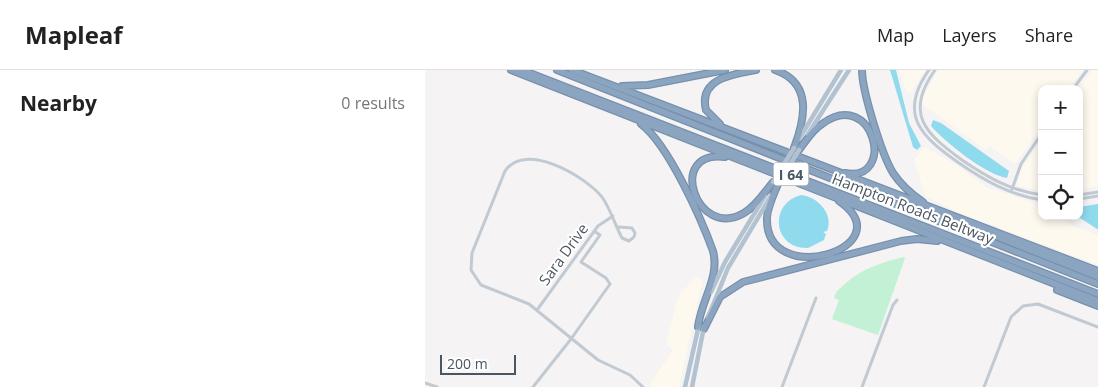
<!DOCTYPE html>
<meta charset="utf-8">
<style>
body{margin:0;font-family:"Open Sans",sans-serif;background:#f2f2f2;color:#222}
.controls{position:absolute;right:15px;top:15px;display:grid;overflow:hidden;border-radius:10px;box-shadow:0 2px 8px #0003}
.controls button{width:45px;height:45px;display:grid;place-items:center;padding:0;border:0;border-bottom:1px solid #e0e0e0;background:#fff;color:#222;font:25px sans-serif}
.scale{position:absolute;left:15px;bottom:12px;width:76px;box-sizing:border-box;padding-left:5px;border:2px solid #4a5661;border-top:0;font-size:14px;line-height:18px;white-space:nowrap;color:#4a5661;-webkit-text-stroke:4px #fff;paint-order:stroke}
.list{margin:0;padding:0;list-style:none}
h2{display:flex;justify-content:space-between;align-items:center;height:65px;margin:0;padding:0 20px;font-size:21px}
h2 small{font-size:16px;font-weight:400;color:#767676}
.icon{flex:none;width:28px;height:28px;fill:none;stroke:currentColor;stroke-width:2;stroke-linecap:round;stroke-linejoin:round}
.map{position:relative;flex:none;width:673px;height:317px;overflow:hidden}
header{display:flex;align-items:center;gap:30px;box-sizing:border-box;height:70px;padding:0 25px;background:#fff;border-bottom:1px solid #e0e0e0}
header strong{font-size:24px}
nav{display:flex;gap:28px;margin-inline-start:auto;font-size:18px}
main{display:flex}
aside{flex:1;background:#fff}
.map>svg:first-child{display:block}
.commercial{fill:#fdf9ef}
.green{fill:#c3f1d5}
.water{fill:#90daee}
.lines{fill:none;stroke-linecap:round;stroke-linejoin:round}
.highway-casing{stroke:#7690ad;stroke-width:8}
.minor{stroke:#c1cad2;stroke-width:3}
.major{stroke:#b3c2d1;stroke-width:4.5}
.highway{stroke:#8ba5c1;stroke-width:5.5}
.major-bridge{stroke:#b3c2d1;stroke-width:4.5}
.labels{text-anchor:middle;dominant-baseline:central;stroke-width:4.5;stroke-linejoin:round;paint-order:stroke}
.shield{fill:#fff;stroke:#808990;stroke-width:1}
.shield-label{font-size:14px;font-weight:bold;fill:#4a5661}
.street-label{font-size:15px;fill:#4a5661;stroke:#fff}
</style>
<header>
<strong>Mapleaf</strong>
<nav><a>Map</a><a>Layers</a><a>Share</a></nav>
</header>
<main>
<aside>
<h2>Nearby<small>0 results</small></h2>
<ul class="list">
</ul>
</aside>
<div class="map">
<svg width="673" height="317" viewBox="0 0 673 317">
<rect width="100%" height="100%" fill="#f5f3f3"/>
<path class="commercial" d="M 474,0 L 500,0 L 486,23 L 481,21 Z
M 513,0 L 658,0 L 644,19 L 617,19 L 617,57 L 590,94 L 564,76 L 561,80 L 497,34 L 498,27 Z
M 667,0 L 673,0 L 673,116 L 654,120 L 653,19 Z
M 617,70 L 617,121 L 591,116 L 598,96 Z
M 499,77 L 530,94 L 561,117 L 617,135 L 617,146 L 640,146 L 640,151 L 646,155 L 673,165 L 673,195 L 532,142 L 500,126 L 489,90 Z
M 271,207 L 277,209 L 277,212 L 254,317 L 226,317 L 225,314 L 248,280 L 241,274 L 252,230 L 256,222 Z"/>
<path class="green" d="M 478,187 L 480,188 L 453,265 L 407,249 L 414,230 L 409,228 C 411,220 416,218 421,213 C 438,198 456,193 478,187 Z"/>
<path class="water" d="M 465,0 L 471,0 L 484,53 L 496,76 L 492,80 L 488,77 Z
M 508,50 L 516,53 L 584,101 L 582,108 C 561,105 520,72 506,56 Z
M 376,125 C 393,127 409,144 402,161 L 398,162 L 401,164 L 399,170 L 383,178 C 348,179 343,134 376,125 Z
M 673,134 L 673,159 L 672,159 L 652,146 L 654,146 L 654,137 Z"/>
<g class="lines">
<defs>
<path id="highway" d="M 86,0 L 673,231
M 97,0 L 673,224
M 132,0 L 673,214
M 147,0 L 673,201
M 350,0 C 388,13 380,49 369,78
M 437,0 C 437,21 457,85 468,103 C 476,115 486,124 498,132
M 197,16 L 223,15 L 300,0
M 216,54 C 243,74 276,148 288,181 C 295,208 276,230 273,257
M 295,54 L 281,40 C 273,8 309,4 331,0
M 374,80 C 381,71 387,60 397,54 C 449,16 472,113 420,103
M 300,87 C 241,79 271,171 319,143 C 331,136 339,123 348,112
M 353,114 C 349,124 343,136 342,147 C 339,221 481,178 414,131
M 504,143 L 558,161 L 673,207
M 632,220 L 673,236
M 279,259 L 295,227 L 318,212 L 476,171 L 492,169 L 512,171"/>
</defs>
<use href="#highway" class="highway-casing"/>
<path class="minor" d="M 504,0 C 472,45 497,67 534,93 C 560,111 585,125 617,130
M 510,0 C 479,44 500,63 537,90 C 562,107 586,121 617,125
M 648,19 L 662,0
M 587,119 L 596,94 L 617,63
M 654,125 L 673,122
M 654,129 L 673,126
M 194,157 L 207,158 L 210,163 L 209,167 L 204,171 L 197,168 C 190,155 186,140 177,127 C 160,106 100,71 80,101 L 47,183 L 46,200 L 56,215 L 104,234 L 173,290 L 205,305 L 218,317
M 112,240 L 173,156 L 188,146
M 0,313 L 12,317
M 108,317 L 146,269 L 185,214 L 181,208 L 156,192 L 175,165 L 169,161
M 357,317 L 391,228
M 437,317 L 468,235 L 472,230
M 559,317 L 586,247 L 598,236 L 613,234 L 673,257"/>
<path class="major" d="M 383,64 L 424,0
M 374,69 L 416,0
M 286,222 L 300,192 L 340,126
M 283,247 L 303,198 L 346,126
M 260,317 L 274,255
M 267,317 L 279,257"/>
<use href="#highway" class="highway"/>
<path class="major-bridge" d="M 348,112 L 369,78
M 353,114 L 374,80"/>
</g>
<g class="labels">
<rect class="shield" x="348.5" y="92.5" width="35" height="23" rx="4"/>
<g class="shield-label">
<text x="366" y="104">I 64</text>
</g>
<g class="street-label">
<text transform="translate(488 138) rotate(21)">Hampton Roads Beltway</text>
<text transform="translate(138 184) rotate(-54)">Sara Drive</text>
</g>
</g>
</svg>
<div class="controls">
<button>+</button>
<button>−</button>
<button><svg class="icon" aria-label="locate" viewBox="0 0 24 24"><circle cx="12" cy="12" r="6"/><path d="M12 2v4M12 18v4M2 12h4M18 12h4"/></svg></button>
</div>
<div class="scale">200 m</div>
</div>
</main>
